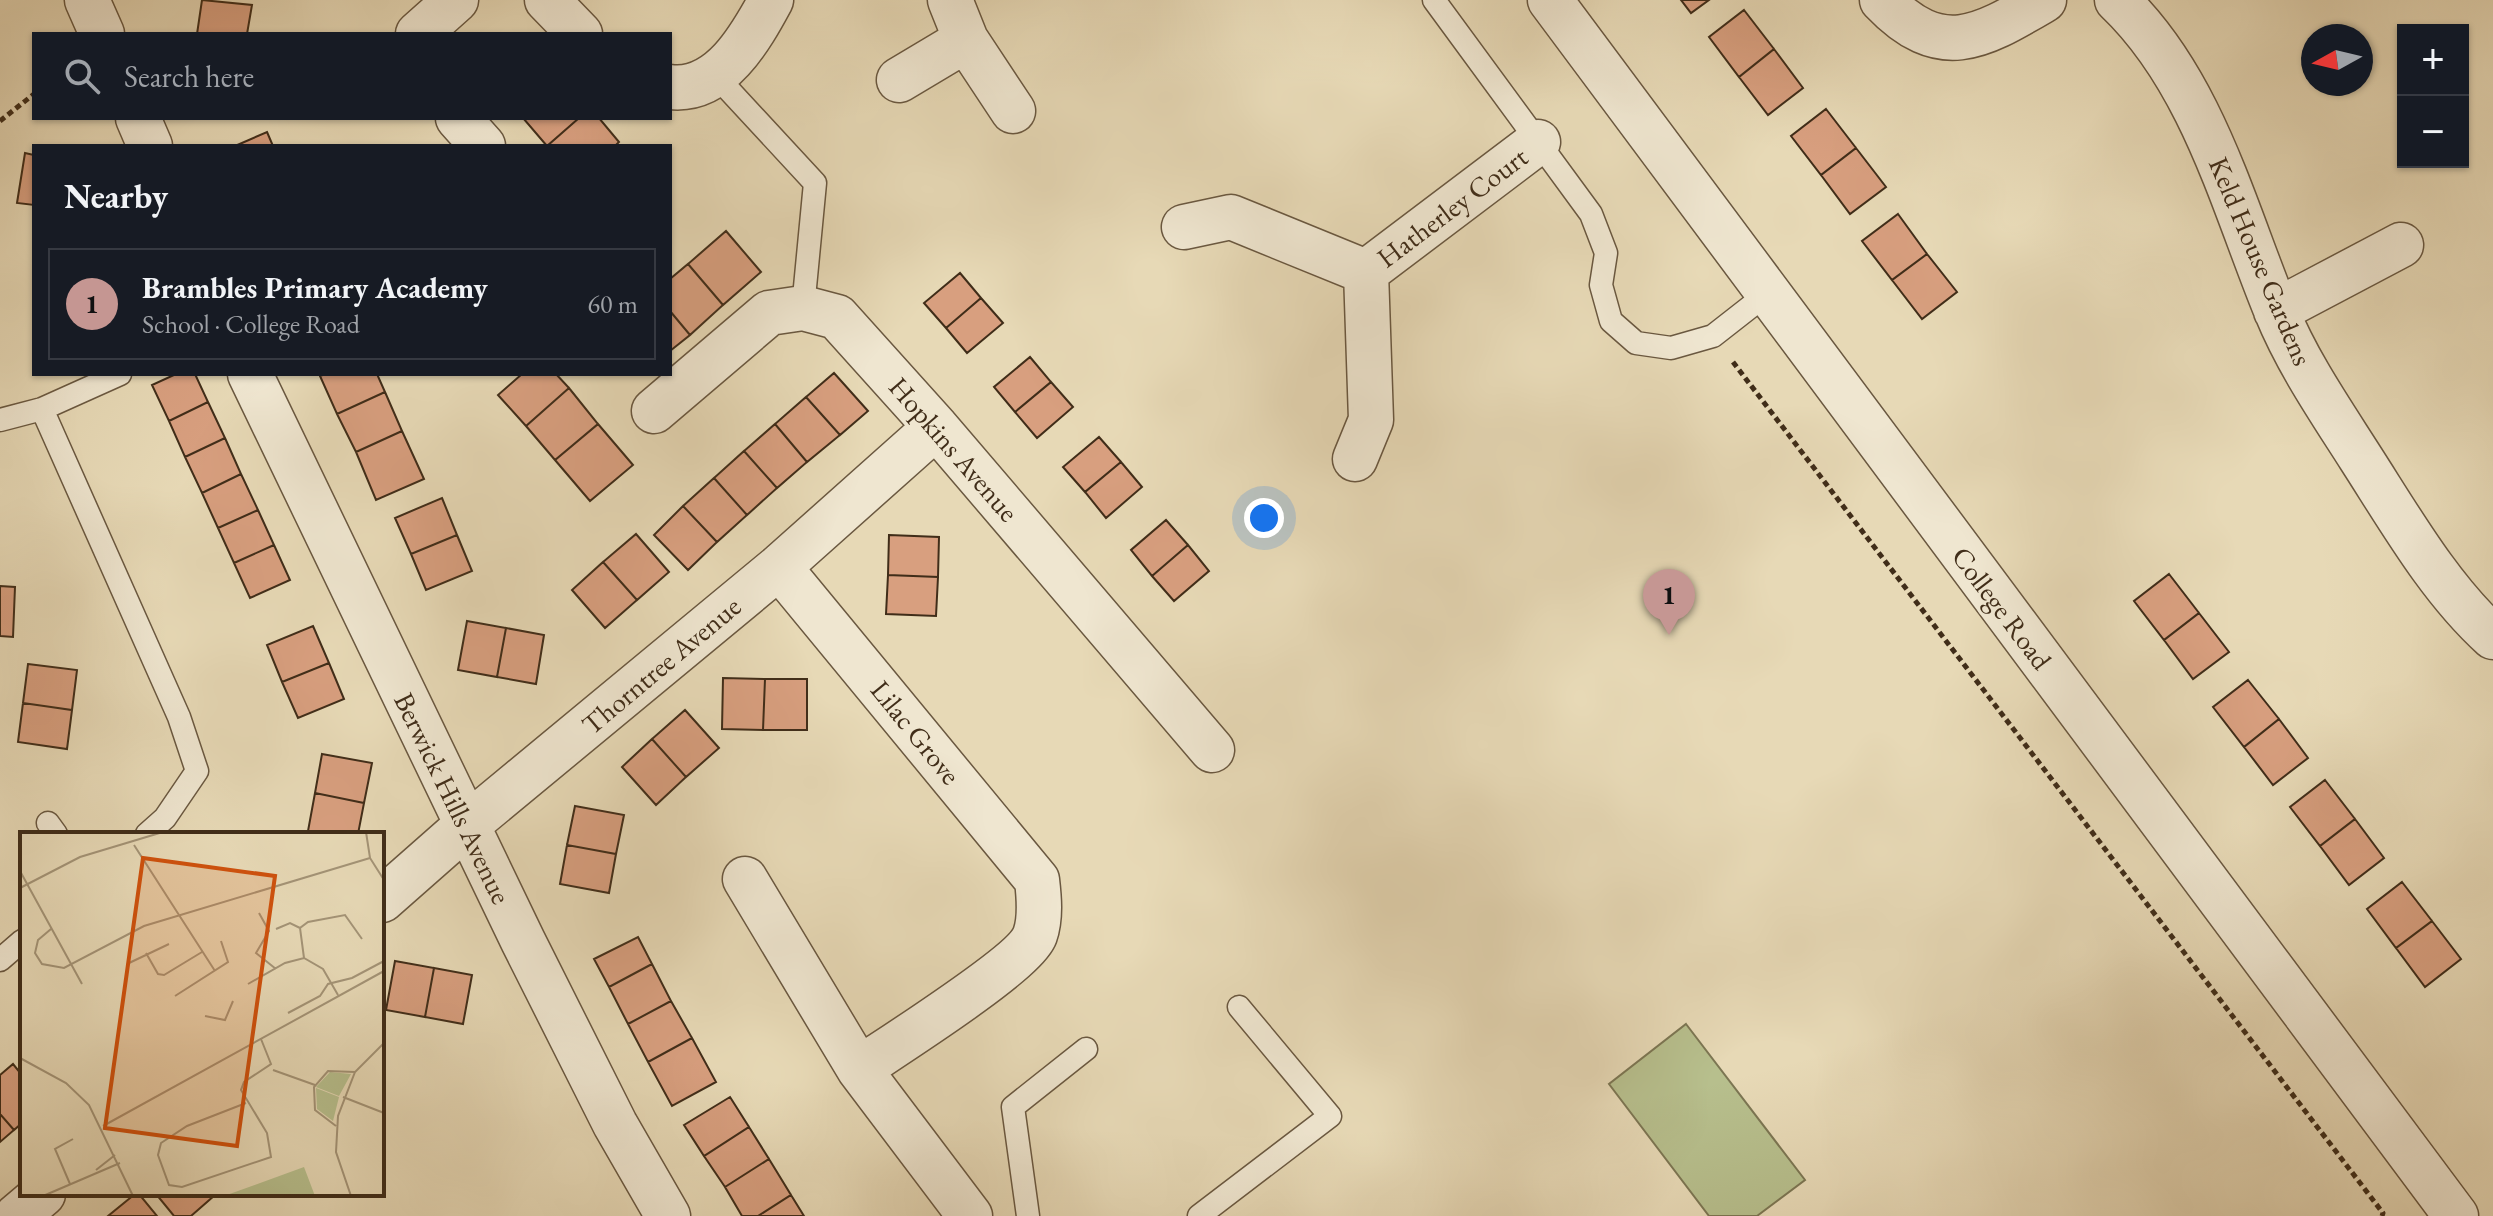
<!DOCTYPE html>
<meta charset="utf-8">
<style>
body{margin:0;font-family:"EB Garamond",serif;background:#242831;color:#f1f3f6}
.controls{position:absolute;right:24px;top:24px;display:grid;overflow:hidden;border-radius:0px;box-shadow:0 2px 6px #0004}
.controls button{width:72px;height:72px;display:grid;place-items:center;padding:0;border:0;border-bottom:2px solid #363941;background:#171b24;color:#f1f3f6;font:40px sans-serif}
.compass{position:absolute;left:2301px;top:24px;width:72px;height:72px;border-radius:50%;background:#171b24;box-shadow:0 2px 6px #0004;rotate:262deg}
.you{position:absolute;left:1264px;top:518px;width:28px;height:28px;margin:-20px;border:6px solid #fff;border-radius:50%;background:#1a73e8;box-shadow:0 0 0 12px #1a73e833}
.badge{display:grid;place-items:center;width:52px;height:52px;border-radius:50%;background:#c59692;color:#111;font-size:26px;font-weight:700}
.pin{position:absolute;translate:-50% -66px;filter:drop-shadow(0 2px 4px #0008)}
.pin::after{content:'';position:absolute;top:42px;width:28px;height:24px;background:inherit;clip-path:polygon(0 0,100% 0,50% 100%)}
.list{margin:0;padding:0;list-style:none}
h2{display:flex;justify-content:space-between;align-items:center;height:104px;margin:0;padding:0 32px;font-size:34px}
h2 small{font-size:26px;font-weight:400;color:#9ea1a6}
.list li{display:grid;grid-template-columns:52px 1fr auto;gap:24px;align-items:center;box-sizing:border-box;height:112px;margin:0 16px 16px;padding:0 16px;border:2px solid #363941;border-radius:0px}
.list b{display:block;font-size:30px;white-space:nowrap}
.list p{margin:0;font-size:26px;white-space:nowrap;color:#9ea1a6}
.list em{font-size:26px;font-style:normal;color:#9ea1a6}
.icon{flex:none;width:44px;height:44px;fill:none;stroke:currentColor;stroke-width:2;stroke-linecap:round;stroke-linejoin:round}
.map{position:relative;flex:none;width:2493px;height:1216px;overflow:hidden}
.search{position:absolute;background:#171b24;box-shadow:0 2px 6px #0004;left:32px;top:32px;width:640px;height:88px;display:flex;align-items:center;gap:20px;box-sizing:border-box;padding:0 28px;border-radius:0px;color:#9ea1a6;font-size:30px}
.panel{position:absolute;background:#171b24;box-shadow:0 2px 6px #0004;left:32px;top:144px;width:640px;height:232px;border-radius:0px}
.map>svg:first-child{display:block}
.green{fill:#b7bf8d;stroke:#7c7653;stroke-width:2}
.building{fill:#d89f7f;stroke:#402d19;stroke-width:2}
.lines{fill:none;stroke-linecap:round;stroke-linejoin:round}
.lane-casing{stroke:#6a5840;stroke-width:25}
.street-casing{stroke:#6a5840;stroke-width:47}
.path{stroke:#402d19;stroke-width:5;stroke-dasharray:6 4;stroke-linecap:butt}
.lane{stroke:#efe6d0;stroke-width:22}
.street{stroke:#efe6d0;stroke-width:44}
.labels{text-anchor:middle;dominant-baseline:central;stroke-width:6;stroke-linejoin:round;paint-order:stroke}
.street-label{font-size:28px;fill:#402d19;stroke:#efe6d0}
.inset-road{fill:none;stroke:#a49477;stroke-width:2}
.view{fill:#cf520e;fill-opacity:0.15;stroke:#cf520e;stroke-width:4}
.inset-edge{fill:none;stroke:#402d19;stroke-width:4}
</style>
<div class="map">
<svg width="2493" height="1216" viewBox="0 0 2493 1216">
<rect width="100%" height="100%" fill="#e7d9b6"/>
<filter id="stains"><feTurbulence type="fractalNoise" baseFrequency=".0025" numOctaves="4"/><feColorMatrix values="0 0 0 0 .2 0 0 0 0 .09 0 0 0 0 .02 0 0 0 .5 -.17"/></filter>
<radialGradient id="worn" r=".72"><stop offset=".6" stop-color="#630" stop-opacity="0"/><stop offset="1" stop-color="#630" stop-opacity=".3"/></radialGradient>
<path class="green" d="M 1686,1024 L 1805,1180 L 1757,1216 L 1709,1216 L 1609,1084 Z"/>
<path class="building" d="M 202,0 L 252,5 L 247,34 L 197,34 Z
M 1681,0 L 1709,0 L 1691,13 Z
M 1744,10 L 1774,49 L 1739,77 L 1709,37 Z
M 1774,49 L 1803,88 L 1768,115 L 1739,77 Z
M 1826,109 L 1856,148 L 1821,175 L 1791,136 Z
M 523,118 L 579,118 L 547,146 Z
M 579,118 L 599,118 L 619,142 L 615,146 L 547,146 Z
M 267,132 L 273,146 L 235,146 Z
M 1856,148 L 1886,187 L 1850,214 L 1821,175 Z
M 25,153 L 34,155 L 34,205 L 17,203 Z
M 1898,214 L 1927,254 L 1892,280 L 1862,241 Z
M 726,231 L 761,272 L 723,305 L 688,264 Z
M 1927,254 L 1957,292 L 1922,319 L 1892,280 Z
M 688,264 L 723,305 L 690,335 L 670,311 L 670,279 Z
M 960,273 L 981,298 L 946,328 L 924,303 Z
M 981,298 L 1003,323 L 967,353 L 946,328 Z
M 670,311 L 690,335 L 670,351 Z
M 1030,357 L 1051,382 L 1015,412 L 994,387 Z
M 834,373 L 868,411 L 840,435 L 806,397 Z
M 176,374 L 195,374 L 208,402 L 169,421 L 152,385 Z
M 325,374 L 377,374 L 385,392 L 337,414 L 320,376 Z
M 522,374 L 556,374 L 569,388 L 526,426 L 498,395 Z
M 1051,382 L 1073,407 L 1037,438 L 1015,412 Z
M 569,388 L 598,424 L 555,460 L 526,426 Z
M 385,392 L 402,431 L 356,452 L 337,414 Z
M 806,397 L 840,435 L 807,462 L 775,424 Z
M 208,402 L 225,438 L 185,457 L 169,421 Z
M 598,424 L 633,465 L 590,501 L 555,460 Z
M 775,424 L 807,462 L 777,488 L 744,451 Z
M 402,431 L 424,479 L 376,500 L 356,452 Z
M 1099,437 L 1121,462 L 1085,492 L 1063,467 Z
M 225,438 L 241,474 L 202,493 L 185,457 Z
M 744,451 L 777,488 L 747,515 L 714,478 Z
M 1121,462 L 1142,487 L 1106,518 L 1085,492 Z
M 241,474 L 258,510 L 218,528 L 202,493 Z
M 714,478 L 747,515 L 717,542 L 683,506 Z
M 442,498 L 457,535 L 411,554 L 395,518 Z
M 683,506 L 717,542 L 688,570 L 654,535 Z
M 258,510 L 274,545 L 234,563 L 218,528 Z
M 1166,520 L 1188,545 L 1152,576 L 1131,550 Z
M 636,534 L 669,572 L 637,600 L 603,562 Z
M 457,535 L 472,571 L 426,590 L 411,554 Z
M 889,535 L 939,537 L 938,577 L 888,575 Z
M 274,545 L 290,580 L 250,598 L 234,563 Z
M 1188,545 L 1209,571 L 1174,601 L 1152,576 Z
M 603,562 L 637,600 L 605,628 L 572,590 Z
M 2169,574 L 2199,613 L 2164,640 L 2134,601 Z
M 888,575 L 938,577 L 936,616 L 886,614 Z
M 0,586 L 15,587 L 13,637 L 0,636 Z
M 2199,613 L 2229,652 L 2193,679 L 2164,640 Z
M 467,621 L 506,628 L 497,677 L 458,670 Z
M 313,626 L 329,663 L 282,682 L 267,645 Z
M 506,628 L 544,635 L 536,684 L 497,677 Z
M 329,663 L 344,699 L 298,718 L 282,682 Z
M 28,664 L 77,670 L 72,710 L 23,703 Z
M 723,678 L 765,679 L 763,730 L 722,729 Z
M 765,679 L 807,679 L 807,730 L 763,730 Z
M 2248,680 L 2279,719 L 2244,747 L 2213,707 Z
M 23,703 L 72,710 L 67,749 L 18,742 Z
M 685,710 L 719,748 L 686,777 L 652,739 Z
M 2279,719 L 2308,758 L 2273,785 L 2244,747 Z
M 652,739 L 686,777 L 656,805 L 622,767 Z
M 322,754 L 372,763 L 364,803 L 315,793 Z
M 2325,780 L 2355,819 L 2320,846 L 2290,807 Z
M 315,793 L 364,803 L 358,834 L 308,831 Z
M 575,806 L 624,815 L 616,854 L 567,845 Z
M 2355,819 L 2384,858 L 2349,885 L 2320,846 Z
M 567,845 L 616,854 L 609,893 L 560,884 Z
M 2402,882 L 2432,921 L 2396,948 L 2367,909 Z
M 2432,921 L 2461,959 L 2425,987 L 2396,948 Z
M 638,937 L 652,964 L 609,987 L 594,959 Z
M 395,961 L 434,968 L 425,1017 L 386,1010 Z
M 652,964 L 671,1001 L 628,1024 L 609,987 Z
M 434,968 L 472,975 L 463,1024 L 425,1017 Z
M 671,1001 L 692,1038 L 648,1062 L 628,1024 Z
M 692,1038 L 716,1082 L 672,1106 L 648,1062 Z
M 13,1064 L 22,1075 L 22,1123 L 14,1130 L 0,1114 L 0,1075 Z
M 730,1097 L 749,1127 L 704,1156 L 684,1125 Z
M 0,1114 L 14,1130 L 0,1142 Z
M 749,1127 L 769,1159 L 725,1187 L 704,1156 Z
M 769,1159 L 791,1195 L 758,1216 L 742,1216 L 725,1187 Z
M 135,1194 L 139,1194 L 157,1216 L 108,1216 Z
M 156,1194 L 215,1194 L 215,1195 L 191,1216 L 174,1216 Z
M 791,1195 L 804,1216 L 758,1216 Z"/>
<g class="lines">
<defs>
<path id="lane" d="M 1434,0 L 1591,214 L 1606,253 L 1601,285 L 1611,321 L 1636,343 L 1671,348 L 1713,336 L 1768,293
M 716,76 L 815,183 L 803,308
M 42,409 L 179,717 L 197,771 L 165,818 L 147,834
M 0,420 L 42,409 L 120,374
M 48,823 L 56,834
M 0,960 L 22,941
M 1028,1216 L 1013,1107 L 1086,1049
M 1199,1216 L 1330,1116 L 1239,1007"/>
<path id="street" d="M 87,0 L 102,34
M 547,0 L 580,34
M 950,0 L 966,40 L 1013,111
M 1550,0 L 2456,1216
M 1882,0 C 1941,62 1981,37 2044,0
M 2117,0 C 2202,81 2233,205 2276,310 C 2297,362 2330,410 2360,457 C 2400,519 2439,588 2493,637
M 418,34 L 456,0
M 899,80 L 966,40
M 670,87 C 720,93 751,37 771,0
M 138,118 L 150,146
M 458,118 L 483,146
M 1184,227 L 1231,217 L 1366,272 L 1371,420 L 1355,459
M 1366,272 L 1538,142
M 2276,311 L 2401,245
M 250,374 L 523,941 L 615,1124 L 668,1216
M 654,411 L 769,313 L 803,308 L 837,317 L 936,427 L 1212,750
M 779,567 L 1037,880 C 1039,897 1041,918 1035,935 C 1025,963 890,1048 859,1069
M 745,879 L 859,1069 L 970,1216
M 382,900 L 466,826 L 779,567 L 936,427
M 17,1216 L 43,1194"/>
</defs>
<use href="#lane" class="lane-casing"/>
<use href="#street" class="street-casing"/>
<path class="path" d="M 0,121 L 34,94
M 1733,362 L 2383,1213 L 2382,1216"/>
<use href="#lane" class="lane"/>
<use href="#street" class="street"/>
</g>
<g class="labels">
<g class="street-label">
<text transform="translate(1452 207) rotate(-37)">Hatherley Court</text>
<text transform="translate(2261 261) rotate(67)">Keld House Gardens</text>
<text transform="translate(954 449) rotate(49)">Hopkins Avenue</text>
<text transform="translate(2002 608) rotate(53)">College Road</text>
<text transform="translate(661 665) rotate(-40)">Thorntree Avenue</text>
<text transform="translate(916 732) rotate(51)">Lilac Grove</text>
<text transform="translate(453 798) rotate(64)">Berwick Hills Avenue</text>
</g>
</g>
<g transform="translate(20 832)">
<rect width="364" height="364" fill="#e7d9b6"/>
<path d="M 310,240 L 331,242 L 319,264 L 296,255 ZM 296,256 L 319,265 L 313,289 L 297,277 ZM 284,335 L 295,364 L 204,364 Z" fill="#b7bf8d"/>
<path class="inset-road" d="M 346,0 L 350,26 L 364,48M 114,13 L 195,139M 0,39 L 62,152M 0,56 L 60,25 L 143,0M 239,81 L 249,99 L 236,121 L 256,137M 31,97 L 18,108 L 15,121 L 22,132 L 44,136 L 124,94 L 350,26M 256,97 L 270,91 L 280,96M 126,121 L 138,142 L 144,143 L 182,120M 284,126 L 280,96 L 288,90 L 325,83 L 342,107M 107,132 L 149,112M 228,152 L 265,131 L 284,126 L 303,137 L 318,163M 155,164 L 208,130 L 201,109M 268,181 L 300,164 L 308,152 L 332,146 L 364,129M 185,184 L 205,188 L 213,169M 0,226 L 46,251 L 69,273 L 113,364M 253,238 L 295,253M 323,265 L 364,281M 226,271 L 167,294 L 141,311 L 138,323 L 149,353 L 162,355 L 251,325 L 247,301 L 221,258 L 224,250 L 251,232 L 241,207M 83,294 L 364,139M 316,294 L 295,278 L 294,255 L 308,239 L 335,240M 76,338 L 95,323M 50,352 L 35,317 L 53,307M 23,364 L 100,331M 331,364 L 316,320 L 318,284 L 335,240 L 364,211"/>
<path class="view" d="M 123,26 L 255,44 L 217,314 L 85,296 Z"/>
<rect width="364" height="364" class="inset-edge"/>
</g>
<rect width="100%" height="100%" filter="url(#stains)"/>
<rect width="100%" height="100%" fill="url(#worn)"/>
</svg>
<div class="controls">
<button>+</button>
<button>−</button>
</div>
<svg class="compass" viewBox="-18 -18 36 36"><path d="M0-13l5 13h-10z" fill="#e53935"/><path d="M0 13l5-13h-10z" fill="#9ea1a6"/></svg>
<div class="you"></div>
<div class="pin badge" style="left:1669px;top:635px">1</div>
<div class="search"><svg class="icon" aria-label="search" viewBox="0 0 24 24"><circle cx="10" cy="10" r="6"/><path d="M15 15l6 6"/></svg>Search here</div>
<section class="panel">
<h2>Nearby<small></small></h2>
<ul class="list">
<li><span class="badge">1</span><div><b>Brambles Primary Academy</b><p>School · College Road</p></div><em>60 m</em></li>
</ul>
</section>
</div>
